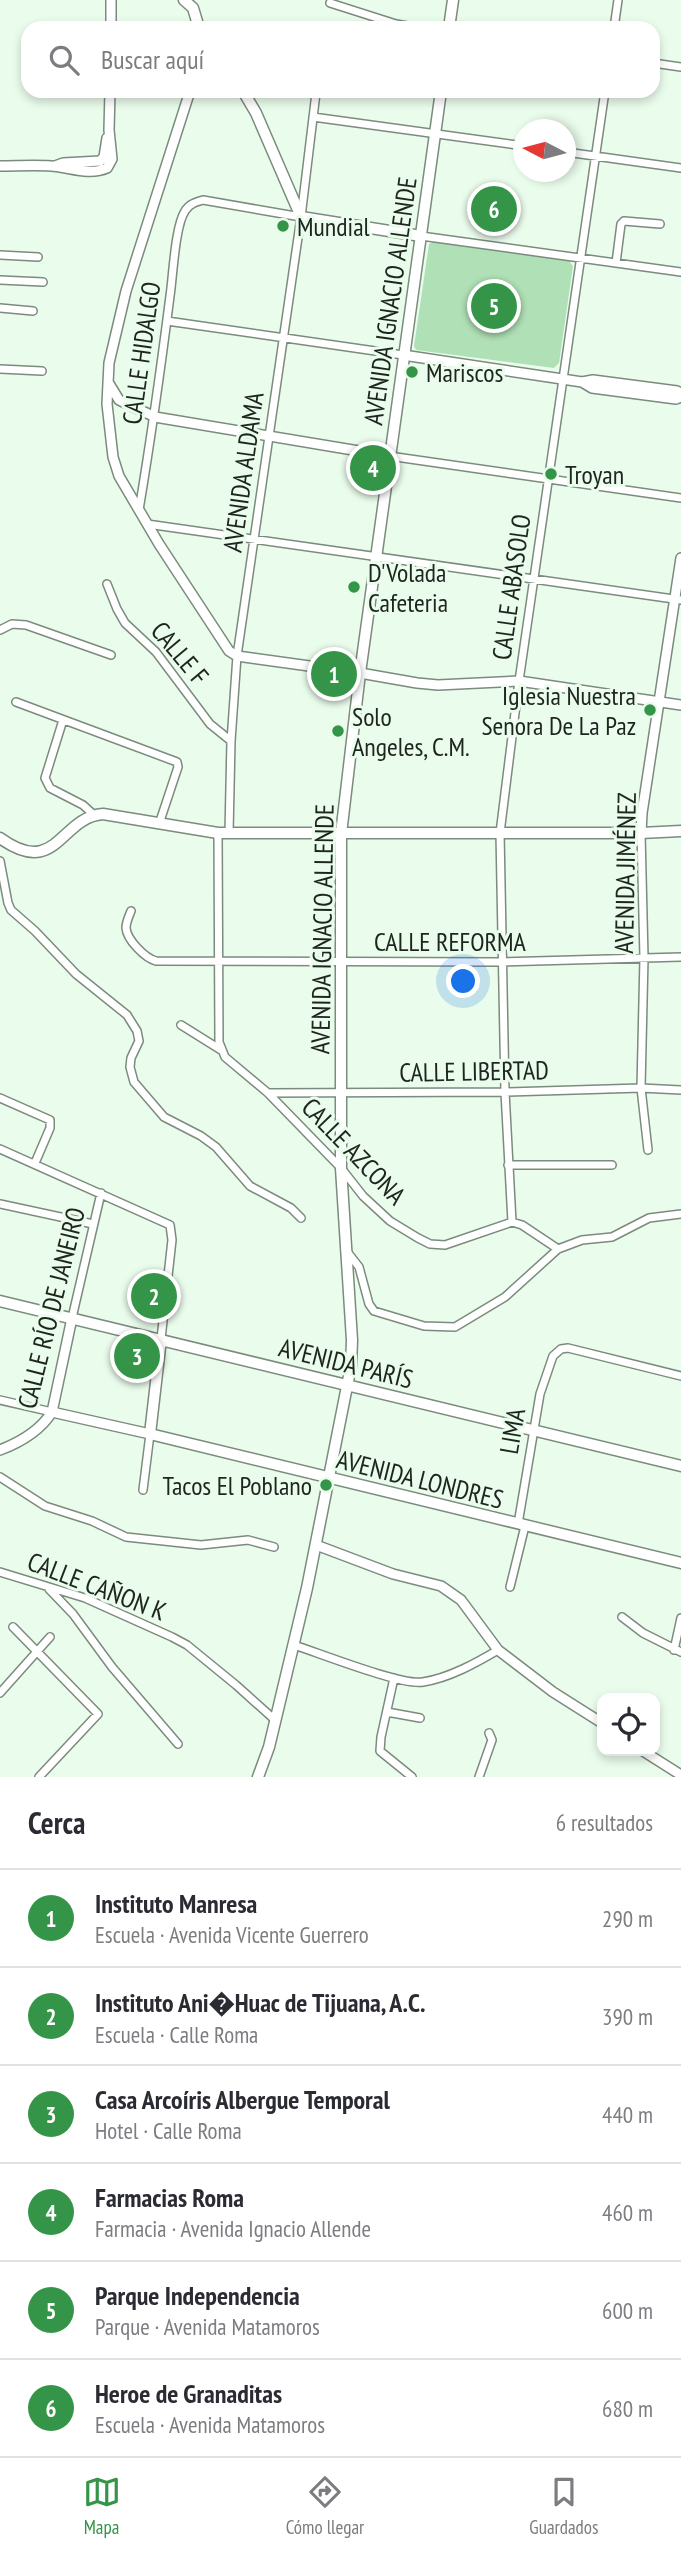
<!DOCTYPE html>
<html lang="es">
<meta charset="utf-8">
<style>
body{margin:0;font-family:"PT Sans Narrow",sans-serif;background:#f7f7f7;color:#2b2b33}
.controls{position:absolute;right:21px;bottom:21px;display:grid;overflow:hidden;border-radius:14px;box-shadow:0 4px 10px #0003}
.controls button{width:63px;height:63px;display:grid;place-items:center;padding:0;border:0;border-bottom:2px solid #e1e1e2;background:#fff;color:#2b2b33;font:35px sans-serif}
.compass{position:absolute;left:513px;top:119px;width:63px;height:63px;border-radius:50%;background:#fff;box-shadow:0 4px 10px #0003;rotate:276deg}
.you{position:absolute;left:464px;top:982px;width:24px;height:24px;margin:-18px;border:5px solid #fff;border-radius:50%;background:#1a73e8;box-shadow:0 0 0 10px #1a73e833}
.badge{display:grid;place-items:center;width:46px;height:46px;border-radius:50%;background:#349548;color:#fff;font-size:23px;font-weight:700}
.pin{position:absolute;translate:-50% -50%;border:4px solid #fff;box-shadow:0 2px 7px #0006}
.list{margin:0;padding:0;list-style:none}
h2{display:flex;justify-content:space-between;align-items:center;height:91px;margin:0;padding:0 28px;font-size:30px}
h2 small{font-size:23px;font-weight:400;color:#7c7c81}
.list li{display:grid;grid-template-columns:46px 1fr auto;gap:21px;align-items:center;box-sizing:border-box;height:98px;padding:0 28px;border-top:2px solid #e1e1e2}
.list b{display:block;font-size:26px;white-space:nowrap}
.list p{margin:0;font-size:23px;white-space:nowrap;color:#7c7c81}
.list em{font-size:23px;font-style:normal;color:#7c7c81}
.icon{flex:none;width:38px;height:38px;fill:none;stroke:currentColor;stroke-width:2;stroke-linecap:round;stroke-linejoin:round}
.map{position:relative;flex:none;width:681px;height:1777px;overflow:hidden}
.search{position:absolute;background:#fff;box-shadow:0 4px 10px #0003;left:21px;right:21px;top:21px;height:77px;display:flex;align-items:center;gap:18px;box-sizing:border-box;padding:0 24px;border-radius:21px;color:#7c7c81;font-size:26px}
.sheet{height:679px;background:#fff}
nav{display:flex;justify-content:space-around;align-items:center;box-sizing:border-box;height:98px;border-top:2px solid #e1e1e2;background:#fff;font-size:19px;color:#7c7c81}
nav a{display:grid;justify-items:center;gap:4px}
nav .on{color:#349548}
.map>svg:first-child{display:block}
.green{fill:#b0e0b5}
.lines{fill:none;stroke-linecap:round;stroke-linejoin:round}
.minor-casing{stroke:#7b8b7d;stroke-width:10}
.tertiary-casing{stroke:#7b8b7d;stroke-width:12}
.secondary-casing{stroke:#7b8b7d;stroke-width:13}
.minor{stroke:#fff;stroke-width:7}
.tertiary{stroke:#fff;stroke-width:9}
.secondary{stroke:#fff;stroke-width:10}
.poi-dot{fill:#349548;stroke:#eafcec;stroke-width:2.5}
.labels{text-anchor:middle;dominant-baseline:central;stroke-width:6;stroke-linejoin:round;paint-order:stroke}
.poi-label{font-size:26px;fill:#1e251f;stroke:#eafcec;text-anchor:start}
.street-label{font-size:26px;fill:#1e251f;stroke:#eafcec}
</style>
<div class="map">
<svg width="681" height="1777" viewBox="0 0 681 1777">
<rect width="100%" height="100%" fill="#eafcec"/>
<path class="green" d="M 433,242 L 569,261 L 573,266 L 559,363 L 554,368 L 416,350 L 414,346 L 429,244 Z"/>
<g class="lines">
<defs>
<path id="minor" d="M 330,3 L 396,24 L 419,28
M 614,28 L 618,0
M 653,63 L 681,67
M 313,117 L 524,146
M 566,152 L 681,168
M 421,236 L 681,272
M 0,255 L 38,257
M 616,263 L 621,224 L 624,221 L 660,224
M 0,280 L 43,282
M 0,308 L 33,311
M 167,321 L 403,355
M 0,369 L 42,371
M 389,456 L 681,498
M 139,510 C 151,438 161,367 170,296 C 173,276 175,226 185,211 C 189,204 196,202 203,200 L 301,217
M 147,524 L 681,600
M 107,584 L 117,609 L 125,623 L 156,652 L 210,724 L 231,741
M 0,630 L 12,624 L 26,625 L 111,655
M 16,702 L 177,762 L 178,767 L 159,824
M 63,720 L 45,778 L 50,788 L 83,805 L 94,815
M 218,833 L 219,1042 L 225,1057 L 268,1093 L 341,1168 L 363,1196 L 390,1221 L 418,1238 L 430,1244 L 445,1245 L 512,1222
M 229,833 L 231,741 L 237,656 L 301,217 L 316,93
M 641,833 L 644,958 L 641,1088 L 648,1150
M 0,861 L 8,903 L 11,910 L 35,931 L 76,974 L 127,1015 L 137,1031 L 139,1041 L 131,1058 L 130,1067 L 134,1082 L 164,1117 L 201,1136 L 216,1147 L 250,1186 L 291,1208 L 301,1218
M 131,911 C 129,916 126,922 126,928 C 127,940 145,958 156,961 L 502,962 L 681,957
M 181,1025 L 221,1050
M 268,1093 L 505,1092 L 641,1088 L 681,1090
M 0,1098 L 50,1120 L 50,1128 L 35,1163
M 0,1149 L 170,1225 L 172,1240 L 161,1339
M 508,1165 L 612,1165
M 0,1204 L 93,1224
M 512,1222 L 505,1092 L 500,833 L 519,681 L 605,91
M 512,1222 L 522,1225 L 558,1249
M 345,1249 L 359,1267 L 369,1304 L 374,1311 L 424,1326 L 455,1327 L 505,1297 L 558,1249 L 582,1240 L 612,1237 L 649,1218 L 681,1214
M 72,1318 L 101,1193
M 0,1400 L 52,1412
M 0,1477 L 45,1506 L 92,1521 L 126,1537 L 201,1545 L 248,1540 L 274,1547
M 143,1490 L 150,1434
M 518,1524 L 540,1394 L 553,1356 L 561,1349 L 568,1348 L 681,1376
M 0,1572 L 85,1598 L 172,1637 L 187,1645 L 236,1685 L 275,1720
M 510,1587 L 525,1526
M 49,1589 L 73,1614 L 112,1667 L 178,1744
M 622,1617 L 643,1633 L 681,1652
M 13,1627 L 98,1714 L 39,1777
M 294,1645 C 319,1653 402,1686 423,1682 C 449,1678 476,1663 498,1650
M 674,1650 L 681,1618
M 394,1678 L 381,1737 L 380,1751 L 412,1777
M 0,1693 L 50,1637
M 387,1712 L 420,1718
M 479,1777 L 492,1740 L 489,1733"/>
<path id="tertiary" d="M 111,28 L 111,0
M 190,91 L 126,291 L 109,363 L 107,404 L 113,457 L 119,476 L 159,544 L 229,651 L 237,656 L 360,673 L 417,683 L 438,685 L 519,681 L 681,705
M 0,166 C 17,166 34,165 51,166 C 69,167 89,176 107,168 L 112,159 L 109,130 L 110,91
M 55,166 L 63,163 L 100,161 L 104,157 L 107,138
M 403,355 L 582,382 L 593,380 L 677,391 L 681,393
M 108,382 L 119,400 L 155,417 L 389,456
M 582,382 L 592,388 L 676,399 L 681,397
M 641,833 L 642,813 L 681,558
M 52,1412 L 150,1434
M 0,1450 C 21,1442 40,1431 52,1412 L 72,1318
M 316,1545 L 393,1574 L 441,1586 L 461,1600 L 498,1650 L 553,1692 L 602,1723
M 643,1751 L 681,1775"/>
<path id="secondary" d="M 184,0 L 193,8 L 199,28
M 449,28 L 453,0
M 243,91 L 256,113 L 301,217 L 421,236
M 0,838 C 57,879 60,817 103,814 L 218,833 L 641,833 L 681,831
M 0,1301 L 681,1466
M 161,1339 L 150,1434 L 681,1563
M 258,1777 L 269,1747 L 307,1588 L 351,1366 L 352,1340 L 341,1168 L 341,834 L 360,673 L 441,91"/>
</defs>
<use href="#minor" class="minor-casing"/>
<use href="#tertiary" class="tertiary-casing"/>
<use href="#secondary" class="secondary-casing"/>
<use href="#minor" class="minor"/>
<use href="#tertiary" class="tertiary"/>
<use href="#secondary" class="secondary"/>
</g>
<g class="poi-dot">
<circle cx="283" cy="226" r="7"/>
<circle cx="412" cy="372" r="7"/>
<circle cx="551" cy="474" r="7"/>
<circle cx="354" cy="587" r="7"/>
<circle cx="650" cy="710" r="7"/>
<circle cx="338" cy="731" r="7"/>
<circle cx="326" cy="1485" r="7"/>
</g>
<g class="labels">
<g class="poi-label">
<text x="297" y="226">Mundial</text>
<text x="426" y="372">Mariscos</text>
<text x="565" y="474">Troyan</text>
<text x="368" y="572">D'Volada<tspan x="368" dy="30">Cafeteria</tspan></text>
<text x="636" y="695" text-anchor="end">Iglesia Nuestra<tspan x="636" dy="30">Senora De La Paz</tspan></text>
<text x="352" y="716">Solo<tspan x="352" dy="30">Angeles, C.M.</tspan></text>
<text x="312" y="1485" text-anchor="end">Tacos El Poblano</text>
</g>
<g class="street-label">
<text transform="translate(390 301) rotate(-82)">AVENIDA IGNACIO ALLENDE</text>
<text transform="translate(141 353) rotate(-82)">CALLE HIDALGO</text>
<text transform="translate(243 472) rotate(-82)">AVENIDA ALDAMA</text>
<text transform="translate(511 587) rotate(-82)">CALLE ABASOLO</text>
<text transform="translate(180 653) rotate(50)">CALLE F</text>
<text transform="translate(625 873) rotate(-89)">AVENIDA JIMÉNEZ</text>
<text transform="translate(322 929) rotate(-89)">AVENIDA IGNACIO ALLENDE</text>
<text x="450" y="941">CALLE REFORMA</text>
<text transform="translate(474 1071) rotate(-1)">CALLE LIBERTAD</text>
<text transform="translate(354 1151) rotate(46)">CALLE AZCONA</text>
<text transform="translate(51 1308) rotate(-76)">CALLE RÍO DE JANEIRO</text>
<text transform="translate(346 1363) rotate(14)">AVENIDA PARÍS</text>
<text transform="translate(512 1431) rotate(-80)">LIMA</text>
<text transform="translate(420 1479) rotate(14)">AVENIDA LONDRES</text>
<text transform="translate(97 1586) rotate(21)">CALLE CAÑON K</text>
</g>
</g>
</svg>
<div class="controls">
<button><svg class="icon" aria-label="locate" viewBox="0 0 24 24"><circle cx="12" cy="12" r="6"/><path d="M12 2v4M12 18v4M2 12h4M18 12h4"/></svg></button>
</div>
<svg class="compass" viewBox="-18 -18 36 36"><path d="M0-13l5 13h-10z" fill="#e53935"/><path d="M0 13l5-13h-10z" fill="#7c7c81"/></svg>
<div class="you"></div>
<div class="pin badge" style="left:334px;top:674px">1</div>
<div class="pin badge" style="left:154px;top:1296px">2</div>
<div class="pin badge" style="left:137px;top:1356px">3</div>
<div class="pin badge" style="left:373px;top:468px">4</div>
<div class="pin badge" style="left:494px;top:306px">5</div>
<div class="pin badge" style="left:494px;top:209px">6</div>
<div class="search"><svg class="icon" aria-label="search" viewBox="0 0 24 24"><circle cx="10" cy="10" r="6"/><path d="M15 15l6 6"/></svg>Buscar aquí</div>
</div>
<section class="sheet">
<h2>Cerca<small>6 resultados</small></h2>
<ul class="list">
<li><span class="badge">1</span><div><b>Instituto Manresa</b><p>Escuela · Avenida Vicente Guerrero</p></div><em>290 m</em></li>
<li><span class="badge">2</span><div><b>Instituto Ani�Huac de Tijuana, A.C.</b><p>Escuela · Calle Roma</p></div><em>390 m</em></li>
<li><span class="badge">3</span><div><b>Casa Arcoíris Albergue Temporal</b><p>Hotel · Calle Roma</p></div><em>440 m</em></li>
<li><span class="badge">4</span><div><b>Farmacias Roma</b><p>Farmacia · Avenida Ignacio Allende</p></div><em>460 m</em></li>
<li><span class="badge">5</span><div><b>Parque Independencia</b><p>Parque · Avenida Matamoros</p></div><em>600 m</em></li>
<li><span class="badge">6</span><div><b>Heroe de Granaditas</b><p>Escuela · Avenida Matamoros</p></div><em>680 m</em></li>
</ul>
</section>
<nav>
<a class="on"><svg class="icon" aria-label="map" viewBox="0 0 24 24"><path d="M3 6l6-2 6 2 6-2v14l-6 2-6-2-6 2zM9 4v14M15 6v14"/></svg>Mapa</a>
<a><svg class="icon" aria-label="directions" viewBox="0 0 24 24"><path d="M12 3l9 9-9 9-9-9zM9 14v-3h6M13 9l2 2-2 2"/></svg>Cómo llegar</a>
<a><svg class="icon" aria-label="saved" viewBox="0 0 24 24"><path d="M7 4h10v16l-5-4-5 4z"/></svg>Guardados</a>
</nav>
